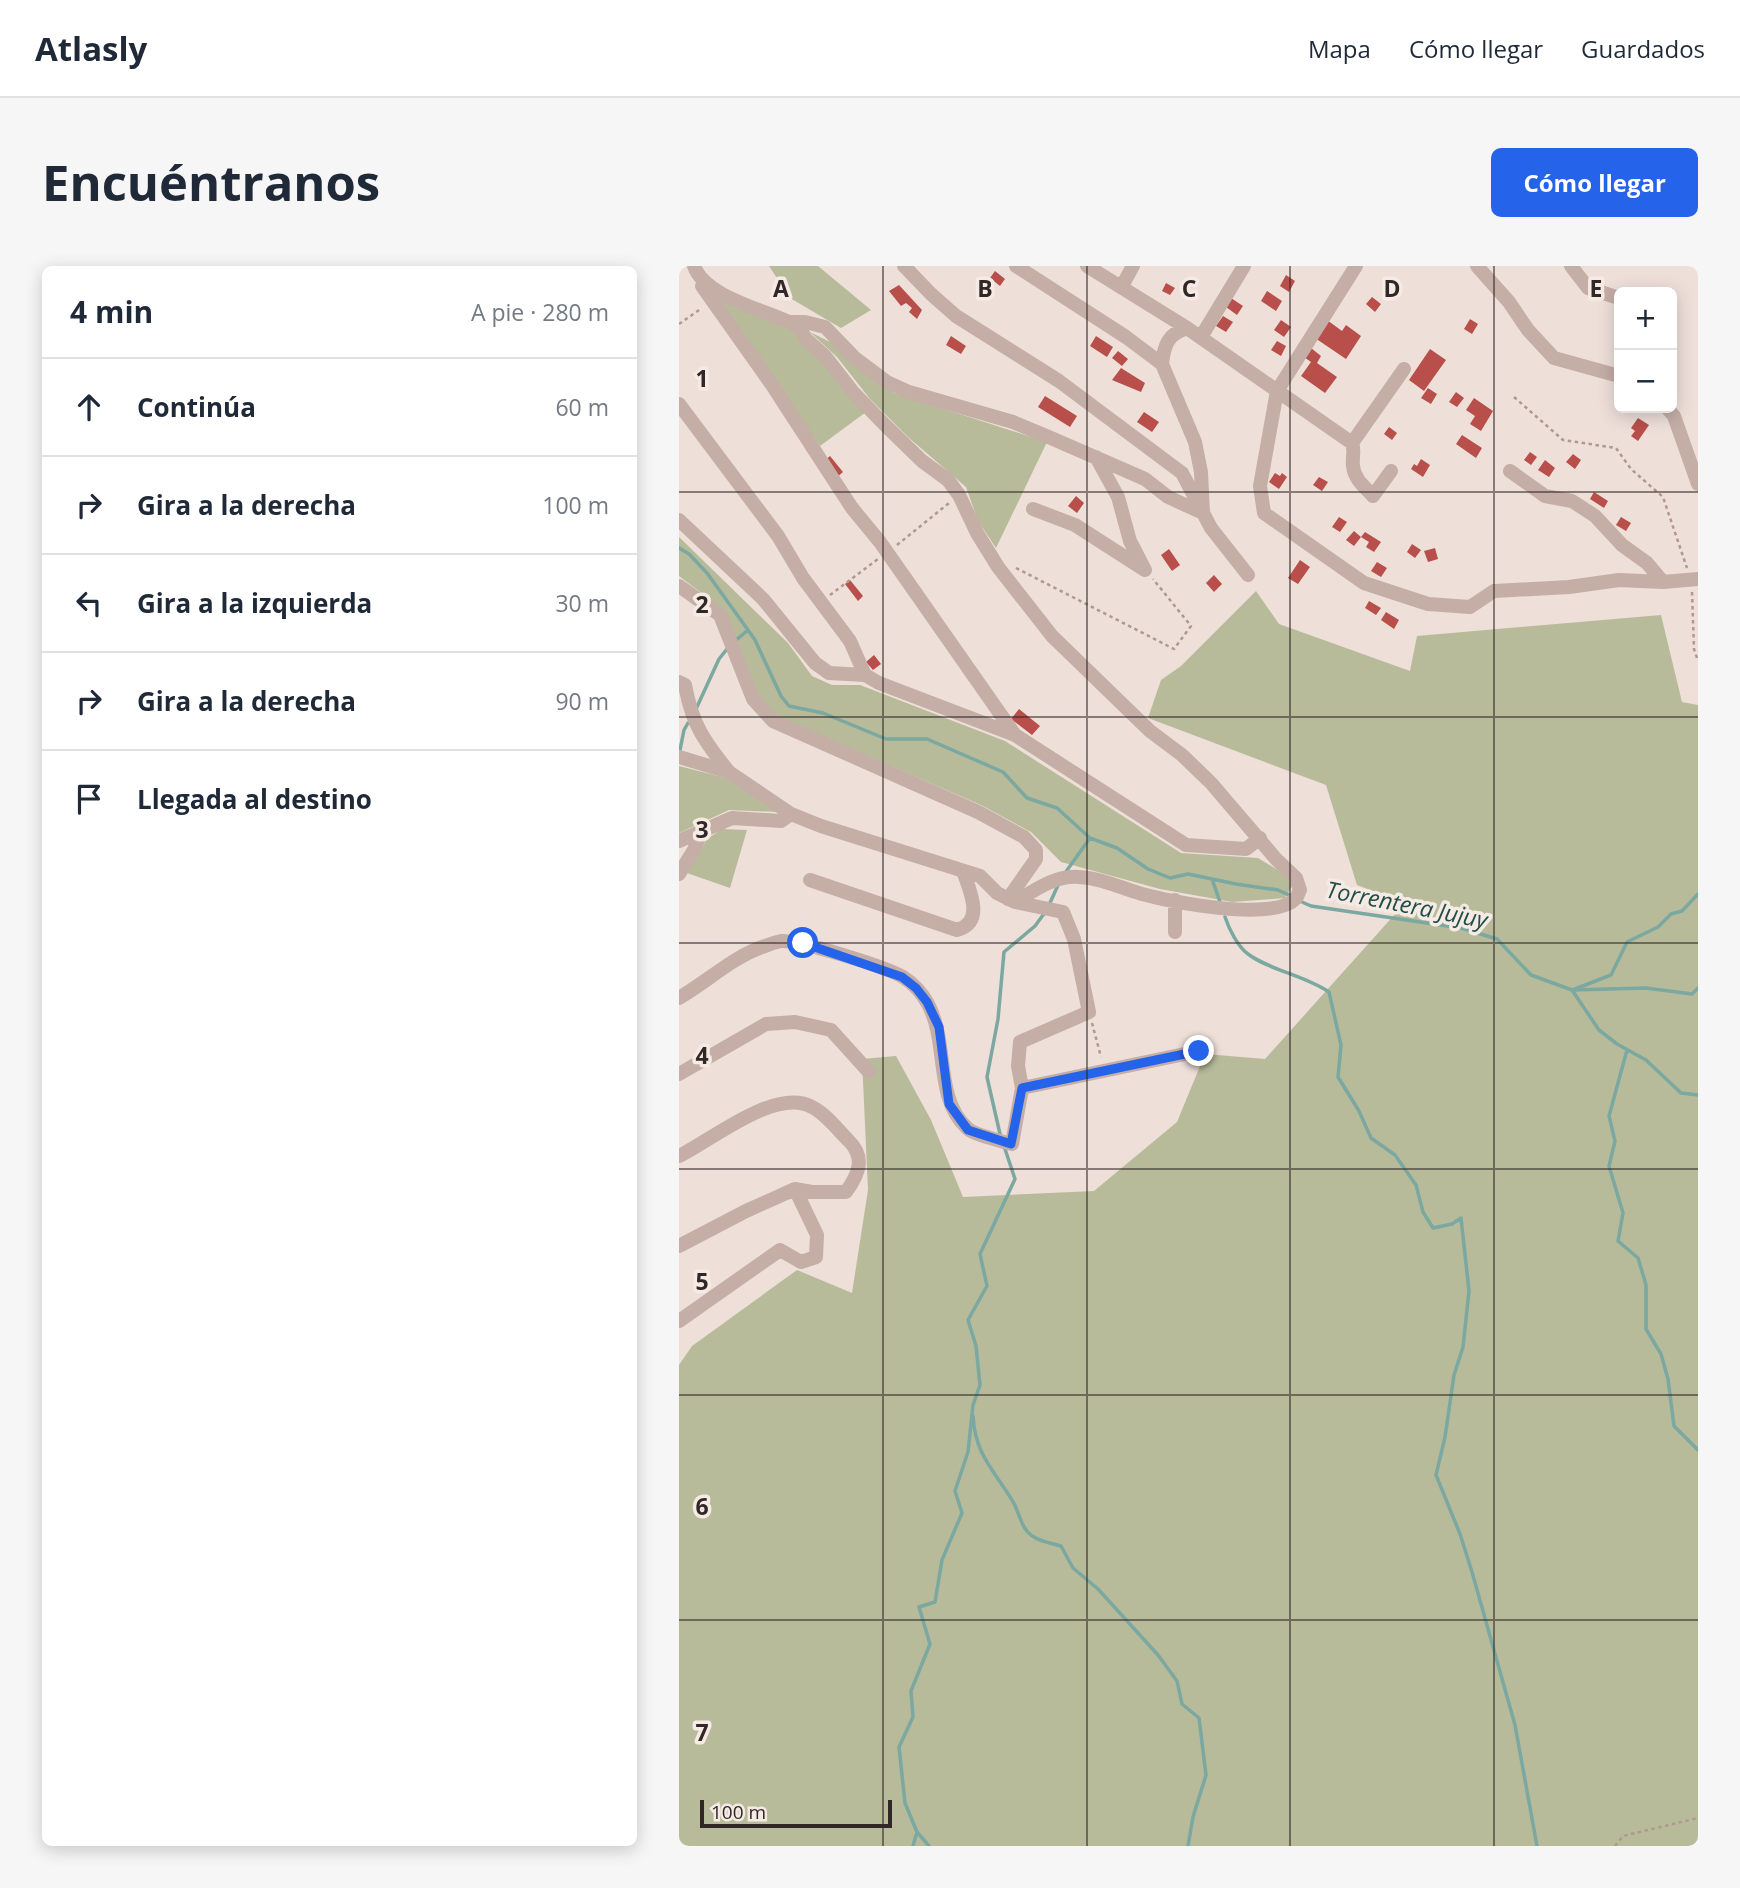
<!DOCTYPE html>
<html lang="es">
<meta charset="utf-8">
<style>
body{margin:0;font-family:"Open Sans",sans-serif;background:#f6f6f7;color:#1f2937}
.controls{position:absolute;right:21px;top:21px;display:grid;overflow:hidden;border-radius:10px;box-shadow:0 4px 18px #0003}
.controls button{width:63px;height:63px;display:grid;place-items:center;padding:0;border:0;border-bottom:2px solid #e0e1e3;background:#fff;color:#1f2937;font:35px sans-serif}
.scale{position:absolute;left:21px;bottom:18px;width:192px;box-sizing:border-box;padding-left:7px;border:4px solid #312726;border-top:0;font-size:19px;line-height:24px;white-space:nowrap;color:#312726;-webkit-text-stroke:5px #f6eae4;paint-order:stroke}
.stop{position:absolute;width:21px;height:21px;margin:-16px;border:5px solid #2563eb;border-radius:50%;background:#fff}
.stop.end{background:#2563eb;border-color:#fff;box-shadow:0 2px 7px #0008}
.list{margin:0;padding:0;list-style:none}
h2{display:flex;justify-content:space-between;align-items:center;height:91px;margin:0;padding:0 28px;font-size:30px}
h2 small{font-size:23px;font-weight:400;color:#747a83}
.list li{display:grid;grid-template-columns:46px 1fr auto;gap:21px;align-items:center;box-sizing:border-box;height:98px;padding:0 28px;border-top:2px solid #e0e1e3}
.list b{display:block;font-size:26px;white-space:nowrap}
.list em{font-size:23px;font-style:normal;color:#747a83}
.icon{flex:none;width:38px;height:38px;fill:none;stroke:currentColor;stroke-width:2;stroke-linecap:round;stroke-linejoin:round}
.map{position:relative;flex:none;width:1019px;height:1580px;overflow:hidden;border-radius:10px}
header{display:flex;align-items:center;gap:42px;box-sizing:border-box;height:98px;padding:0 35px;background:#fff;border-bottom:2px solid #e0e1e3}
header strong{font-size:33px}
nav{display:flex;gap:38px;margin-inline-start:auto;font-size:24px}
.intro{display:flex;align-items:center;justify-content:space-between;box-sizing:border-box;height:168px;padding:0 42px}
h1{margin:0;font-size:49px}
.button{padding:18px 32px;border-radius:10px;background:#2563eb;color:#fff;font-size:24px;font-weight:700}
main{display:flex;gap:42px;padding:0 42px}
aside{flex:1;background:#fff;border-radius:10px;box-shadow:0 4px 18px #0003}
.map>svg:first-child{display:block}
.green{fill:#b7bb9a}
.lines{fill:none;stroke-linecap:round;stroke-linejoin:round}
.stream{stroke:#7ba8a0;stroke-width:3.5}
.building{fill:#b94f4b}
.path{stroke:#b09891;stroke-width:2.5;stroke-dasharray:3.5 3.5;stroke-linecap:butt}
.minor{stroke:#c4aea6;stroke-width:14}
.route{stroke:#2563eb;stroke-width:9}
.grid{fill:none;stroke:#312726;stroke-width:2;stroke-opacity:0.55}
.labels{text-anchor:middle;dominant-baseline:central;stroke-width:7;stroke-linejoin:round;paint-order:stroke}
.water-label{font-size:23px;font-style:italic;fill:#204e48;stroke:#f6eae4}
.grid-label{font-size:23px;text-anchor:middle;font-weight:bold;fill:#312726;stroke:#f6eae4;stroke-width:7;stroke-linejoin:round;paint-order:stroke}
</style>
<header>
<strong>Atlasly</strong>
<nav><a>Mapa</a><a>Cómo llegar</a><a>Guardados</a></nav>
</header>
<div class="intro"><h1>Encuéntranos</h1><a class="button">Cómo llegar</a></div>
<main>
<aside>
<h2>4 min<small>A pie · 280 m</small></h2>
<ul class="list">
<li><svg class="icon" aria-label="ahead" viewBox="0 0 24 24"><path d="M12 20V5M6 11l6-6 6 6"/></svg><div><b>Continúa</b></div><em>60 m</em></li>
<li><svg class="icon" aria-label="right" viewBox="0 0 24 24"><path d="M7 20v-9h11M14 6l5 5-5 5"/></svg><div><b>Gira a la derecha</b></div><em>100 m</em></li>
<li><svg class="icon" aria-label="left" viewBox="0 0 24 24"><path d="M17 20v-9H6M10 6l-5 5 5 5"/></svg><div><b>Gira a la izquierda</b></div><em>30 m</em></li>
<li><svg class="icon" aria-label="right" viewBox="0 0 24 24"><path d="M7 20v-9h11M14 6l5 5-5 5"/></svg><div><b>Gira a la derecha</b></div><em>90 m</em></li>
<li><svg class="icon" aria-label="arrive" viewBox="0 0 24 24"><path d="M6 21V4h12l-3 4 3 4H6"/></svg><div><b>Llegada al destino</b></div></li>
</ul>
</aside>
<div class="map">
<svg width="1019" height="1580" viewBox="0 0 1019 1580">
<rect width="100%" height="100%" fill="#eedfd9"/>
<path class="green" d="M 90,0 L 139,0 L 192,44 L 162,62 L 111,32 Z
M 36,30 L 113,64 L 140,91 L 187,146 L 141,180 Z
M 131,66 L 159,80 L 180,102 L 215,127 L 368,176 L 317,282 L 299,255 L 287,221 L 229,171 L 191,133 L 158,91 Z
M 0,271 L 109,377 L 133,410 L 153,419 L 181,419 L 326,475 L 502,587 L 579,592 L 607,609 L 613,620 L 606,632 L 553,636 L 481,623 L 382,596 L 352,566 L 302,539 L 94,449 L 74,424 L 42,342 L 0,310 Z
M 577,325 L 600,358 L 731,405 L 738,370 L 982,349 L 1003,436 L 1019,439 L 1019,1580 L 0,1580 L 0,1099 L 13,1080 L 118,1004 L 173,1027 L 189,924 L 183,793 L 217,790 L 252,854 L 284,931 L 415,925 L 498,856 L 526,788 L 586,793 L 726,637 L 678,619 L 647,519 L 469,452 L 482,414 L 502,400 Z
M 0,500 L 47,512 L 100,546 L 50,544 L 0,567 Z
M 43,563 L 68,564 L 51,622 L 8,607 L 28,573 Z"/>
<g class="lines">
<path class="stream" d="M 0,282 L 10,288 L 28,307 L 69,364 L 76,374 L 102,430 L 110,440 L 144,447 L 207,473 L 248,473 L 324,506 L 348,532 L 378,542 L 411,572 L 438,582 L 469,603 L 491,612 L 509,608 L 557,618 L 599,624 L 610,629
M 56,375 L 69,364
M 17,443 L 40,393 L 48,383
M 0,489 L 5,464 L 9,457
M 386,607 L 411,572
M 533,613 L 541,636
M 623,636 L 632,640 L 782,662 L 818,673 L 852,709 L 893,724 L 967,722 L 1013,728 L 1019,722
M 370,639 L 380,617
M 546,651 C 550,663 559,681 569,688 C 590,704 625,709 650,726 L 662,779 L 659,811 L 680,845 L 692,872 L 716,889 L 737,919 L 744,946 L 754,962 L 773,958 L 782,952 L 790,1025 L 784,1081 L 775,1109 L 766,1171 L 757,1209 L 781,1268 L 793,1306 L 836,1459 L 858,1580
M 896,723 L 932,709 L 948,676 L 979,661 L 992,648 L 1003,645 L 1019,628
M 893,724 L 920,764 L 938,778 L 967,794 L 1002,827 L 1019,829
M 948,784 L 930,850 L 936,875 L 930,900 L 944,947 L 939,975 L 959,992 L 967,1019 L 967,1063 L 982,1088 L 989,1113 L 995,1160 L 1019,1184
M 321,868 L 308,811 L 319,753 L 325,686 L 356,660 L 367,645
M 294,1150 C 296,1188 314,1203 333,1234 C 341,1246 341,1263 355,1271 C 362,1276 373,1277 382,1280 L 394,1302 L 419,1323 L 479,1389 L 498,1415 L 503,1438 L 520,1452 L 527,1509 L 514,1551 L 509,1580
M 238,1566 L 250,1580
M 234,1580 L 238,1566 L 226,1537 L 220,1481 L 234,1451 L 232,1425 L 251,1378 L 240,1341 L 256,1336 L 263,1294 L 283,1247 L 276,1225 L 289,1186 L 294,1139 L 301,1119 L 297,1080 L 289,1054 L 308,1020 L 301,988 L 336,913 L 326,883"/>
</g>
<path class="building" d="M 316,5 L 326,13 L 321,20 L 311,12 Z
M 607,9 L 616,15 L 610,26 L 601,20 Z
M 487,17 L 496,22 L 491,29 L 483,25 Z
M 220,19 L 243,44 L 238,53 L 230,46 L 233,42 L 227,37 L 222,40 L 210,25 Z
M 588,25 L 603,35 L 597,45 L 582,35 Z
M 693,31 L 702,38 L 696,46 L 687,38 Z
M 552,32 L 564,40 L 558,49 L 547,41 Z
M 544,50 L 554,56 L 547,66 L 537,60 Z
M 791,53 L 799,58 L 793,68 L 785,63 Z
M 602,54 L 612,61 L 605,71 L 595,64 Z
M 648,54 L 663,65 L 667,59 L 682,70 L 667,93 L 636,72 Z
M 272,70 L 287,80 L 282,88 L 267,79 Z
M 417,70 L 434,81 L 428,91 L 411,80 Z
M 598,75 L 607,80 L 602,90 L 592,84 Z
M 632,82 L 642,90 L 638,97 L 658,111 L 646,127 L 622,110 L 632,96 L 625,91 Z
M 751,83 L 767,94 L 745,125 L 730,114 Z
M 439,85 L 449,93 L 443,100 L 433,92 Z
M 442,102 L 466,117 L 462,126 L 433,114 Z
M 749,122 L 758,128 L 752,138 L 742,132 Z
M 777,126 L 785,132 L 778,141 L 770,136 Z
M 366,130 L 398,150 L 391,161 L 359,141 Z
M 795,132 L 814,145 L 802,165 L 791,158 L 796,150 L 787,144 Z
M 465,146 L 480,156 L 473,166 L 458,156 Z
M 959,152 L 970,159 L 959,175 L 952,170 L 956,165 L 952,162 Z
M 710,161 L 718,167 L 713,174 L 705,168 Z
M 783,169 L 803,182 L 797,192 L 777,178 Z
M 851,186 L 858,191 L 852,199 L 845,194 Z
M 894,188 L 902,194 L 896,203 L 887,196 Z
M 151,190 L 164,206 L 157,212 L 144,196 Z
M 742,193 L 751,199 L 744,211 L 732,203 L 735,198 L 738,200 Z
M 866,194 L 876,202 L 870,211 L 859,204 Z
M 596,207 L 601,210 L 603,207 L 608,211 L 600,223 L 590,216 Z
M 640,211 L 649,216 L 643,225 L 634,219 Z
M 915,226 L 929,235 L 925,242 L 911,233 Z
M 397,230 L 405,237 L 398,247 L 389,240 Z
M 660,251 L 668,256 L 661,266 L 653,261 Z
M 942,251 L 952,257 L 947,265 L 937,259 Z
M 675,265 L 682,271 L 675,280 L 667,274 Z
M 686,266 L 702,276 L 695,286 L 687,281 L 690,276 L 682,271 Z
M 733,278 L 742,284 L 736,292 L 728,286 Z
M 756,282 L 759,293 L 749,296 L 745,285 Z
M 490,283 L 501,299 L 493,305 L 482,289 Z
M 621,294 L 631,301 L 619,318 L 609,312 Z
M 698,296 L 708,302 L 702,311 L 692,305 Z
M 535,309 L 543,318 L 535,326 L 527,317 Z
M 171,314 L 184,330 L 179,335 L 166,318 Z
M 690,335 L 702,342 L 697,349 L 686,342 Z
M 707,346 L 720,354 L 715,363 L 702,354 Z
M 195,389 L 202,398 L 194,404 L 187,396 Z
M 340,443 L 361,460 L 353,469 L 332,453 Z"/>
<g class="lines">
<path class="path" d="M 0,58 L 23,42
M 835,131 L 884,174 L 937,182 L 952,203 L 984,231 L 1008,302
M 218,279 L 270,237
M 337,302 L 495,383 L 512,360 L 474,313
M 1013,326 L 1015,383 L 1019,395
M 151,329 L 199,293
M 413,757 L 422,791
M 936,1580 L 944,1570 L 1019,1552"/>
<path class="minor" d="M 225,0 L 252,28 L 277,50 L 380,115 L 503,207 L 532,262 L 569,309
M 408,0 L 508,62 L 673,177
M 677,0 L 598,125 L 581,220 L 585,247 L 685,317 L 749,338 L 791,341 L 815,325 L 890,321 L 940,314 L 984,316 L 1019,313
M 798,0 L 830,36 L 849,64 L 875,92 L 940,110
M 892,0 L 909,22 L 940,32
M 23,20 L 93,119 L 173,242 L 201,276 L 336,469
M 443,20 L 454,0
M 112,56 L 126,56 L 146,61 L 176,92 L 208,116 L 230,126 L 334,156 L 372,172 L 466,213 L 489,231 L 524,247 L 522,206 L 516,176 L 483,98 L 447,71 L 337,0
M 522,71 L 565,0
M 483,98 C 485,79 489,68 508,62
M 0,138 L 99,270 L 124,312 L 171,375 L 186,409 L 200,417 L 336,469 L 507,579 L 567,583 L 581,572
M 988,142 L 995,150 L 1019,218
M 712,205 L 694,230 C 686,221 675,213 674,200 C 673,191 676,185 673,177 L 725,103
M 831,205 L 866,230 L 893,235 L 916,250 L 943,279 L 968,297 L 984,316
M 354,243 L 396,259 L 466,304 L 451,275 L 439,231 L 417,191
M 0,254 L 84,333 L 136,397 L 150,407 L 186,409
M 0,320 L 41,349 L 74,433 L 94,455 L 299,546 L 345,571 L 357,584 L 357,593 L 329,633
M 0,416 L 6,419 C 13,458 25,475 50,506
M 0,491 L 50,506 L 112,548 L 142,560 L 301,610 L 318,627 L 336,636 C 356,624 376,609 400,611 C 422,612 442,622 463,628 C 492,636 594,656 616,633 C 619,631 619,627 621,624 L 617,612 L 597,593 L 532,517 L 503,489 L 471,465 L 373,370 L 319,301 L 298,267 L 280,229 L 269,214 L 243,195 L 206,159 L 174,126 L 146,90 L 127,73 L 120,61 C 90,44 27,33 15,0
M 0,575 L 53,552 L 102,555 L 112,548
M 0,608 L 15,584 L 23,564
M 131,614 L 278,664 C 307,656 290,623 284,605
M 496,634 L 496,666
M 336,636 L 384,646 L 395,673 L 410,746 L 341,776 L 339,800 L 343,822
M 0,732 C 29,715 55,690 86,680 C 91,678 97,676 102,675 C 121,674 207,701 224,711 C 234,717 244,728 249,738 C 270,777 255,832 288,862 C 295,869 322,875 333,878 L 343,822 L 520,785
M 0,808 L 87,758 L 116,756 L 152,764 L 190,806
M 0,890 C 33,874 96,821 133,841 C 147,848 158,863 169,874 C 187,891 180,908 167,926 L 133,926 L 116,923 L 67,945 L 0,980
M 0,1055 L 101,984 L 122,996 L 137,991 L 138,969 L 116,923"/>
</g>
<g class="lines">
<path class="route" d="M 124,677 L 223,711 L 237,722 L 248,736 L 260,761 L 270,838 L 289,864 L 332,878 L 343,822 L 520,785"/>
</g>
<path class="grid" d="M 204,0 L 204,1580M 408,0 L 408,1580M 611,0 L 611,1580M 815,0 L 815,1580M 0,226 L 1019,226M 0,451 L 1019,451M 0,677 L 1019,677M 0,903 L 1019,903M 0,1129 L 1019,1129M 0,1354 L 1019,1354"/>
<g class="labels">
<g class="water-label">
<text transform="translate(728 638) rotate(11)">Torrentera Jujuy</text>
</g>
</g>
<g class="grid-label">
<text x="102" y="31">A</text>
<text x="306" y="31">B</text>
<text x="510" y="31">C</text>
<text x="713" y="31">D</text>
<text x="917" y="31">E</text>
<text x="23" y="121">1</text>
<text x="23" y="347">2</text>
<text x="23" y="572">3</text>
<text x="23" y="798">4</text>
<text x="23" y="1024">5</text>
<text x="23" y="1249">6</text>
<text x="23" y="1475">7</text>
</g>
</svg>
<div class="controls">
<button>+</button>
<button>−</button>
</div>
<div class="scale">100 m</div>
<div class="stop" style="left:124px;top:677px"></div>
<div class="stop end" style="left:520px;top:785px"></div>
</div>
</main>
